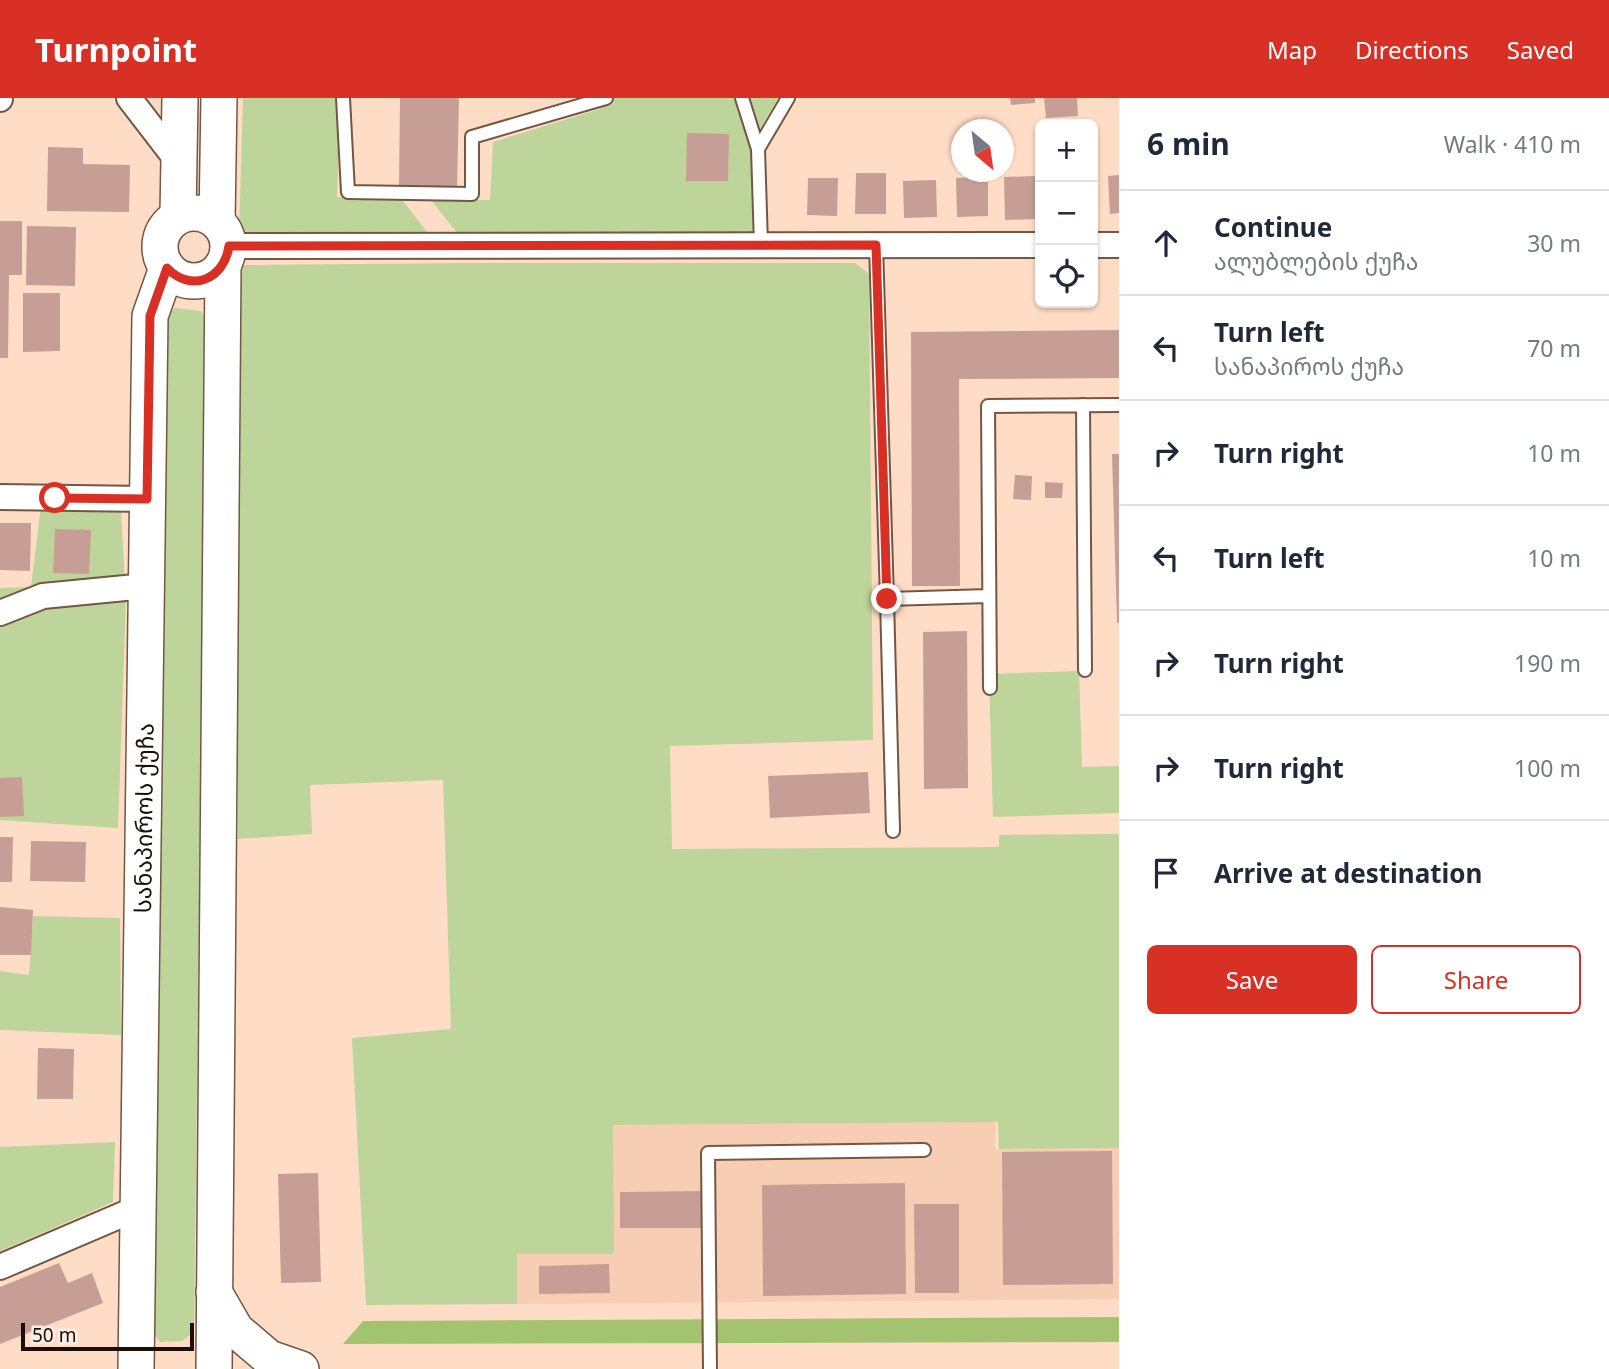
<!DOCTYPE html>
<meta charset="utf-8">
<style>
body{margin:0;font-family:"Noto Sans","Noto Sans Georgian",sans-serif;background:#f2f2f3;color:#1f2937}
.controls{position:absolute;right:21px;top:21px;display:grid;overflow:hidden;border-radius:10px;box-shadow:0 2px 5px #0004}
.controls button{width:63px;height:63px;display:grid;place-items:center;padding:0;border:0;border-bottom:2px solid #e0e1e3;background:#fff;color:#1f2937;font:35px sans-serif}
.compass{position:absolute;left:951px;top:21px;width:63px;height:63px;border-radius:50%;background:#fff;box-shadow:0 2px 5px #0004;rotate:151deg}
.scale{position:absolute;left:21px;bottom:18px;width:173px;box-sizing:border-box;padding-left:7px;border:4px solid #1a0e07;border-top:0;font-size:19px;line-height:24px;white-space:nowrap;color:#1a0e07;-webkit-text-stroke:5px #fceee5;paint-order:stroke}
.stop{position:absolute;width:21px;height:21px;margin:-16px;border:5px solid #d93025;border-radius:50%;background:#fff}
.stop.end{background:#d93025;border-color:#fff;box-shadow:0 2px 7px #0008}
.list{margin:0;padding:0;list-style:none}
h2{display:flex;justify-content:space-between;align-items:center;height:91px;margin:0;padding:0 28px;font-size:30px}
h2 small{font-size:23px;font-weight:400;color:#747a83}
.list li{display:grid;grid-template-columns:46px 1fr auto;gap:21px;align-items:center;box-sizing:border-box;height:105px;padding:0 28px;border-top:2px solid #e0e1e3}
.list b{display:block;font-size:26px;white-space:nowrap}
.list p{margin:0;font-size:23px;white-space:nowrap;color:#747a83}
.list em{font-size:23px;font-style:normal;color:#747a83}
.actions{display:flex;gap:14px;padding:21px 28px}
.actions a{flex:1;padding:16px 0;border:2px solid #d93025;border-radius:10px;text-align:center;font-size:24px;color:#d93025}
.actions .main{background:#d93025;color:#fff}
.icon{flex:none;width:38px;height:38px;fill:none;stroke:currentColor;stroke-width:2;stroke-linecap:round;stroke-linejoin:round}
.map{position:relative;flex:none;width:1119px;height:1271px;overflow:hidden}
header{display:flex;align-items:center;gap:42px;box-sizing:border-box;height:98px;padding:0 35px;background:#d93025;color:#fff}
header strong{font-size:33px}
nav{display:flex;gap:38px;margin-inline-start:auto;font-size:24px}
main{display:flex}
aside{flex:1;background:#fff}
.map>svg:first-child{display:block}
.built{fill:#f7ceb3}
.green{fill:#bdd49a}
.forest{fill:#a4c371}
.building{fill:#c69e95}
.lines{fill:none;stroke-linecap:round;stroke-linejoin:round}
.service-casing{stroke:#745643;stroke-width:16}
.minor-casing{stroke:#745643;stroke-width:28}
.secondary-casing{stroke:#745643;stroke-width:38}
.service{stroke:#fff;stroke-width:12}
.minor{stroke:#fff;stroke-width:24}
.secondary{stroke:#fff;stroke-width:35}
.route{stroke:#d93025;stroke-width:9}
.labels{text-anchor:middle;dominant-baseline:central;stroke-width:6;stroke-linejoin:round;paint-order:stroke}
.street-label{font-size:23px;fill:#1a0e07;stroke:#fceee5}
</style>
<header>
<strong>Turnpoint</strong>
<nav><a>Map</a><a>Directions</a><a>Saved</a></nav>
</header>
<main>
<div class="map">
<svg width="1119" height="1271" viewBox="0 0 1119 1271">
<rect width="100%" height="100%" fill="#fedcc5"/>
<path class="built" d="M 995,1024 L 995,1051 L 1119,1050 L 1119,1201 L 517,1206 L 517,1156 L 613,1155 L 613,1027 Z"/>
<path class="green" d="M 243,0 L 340,0 L 337,99 L 399,98 L 432,140 L 239,138 Z
M 601,0 L 778,0 L 751,46 L 754,137 L 543,134 L 458,136 L 431,102 L 490,102 L 493,44 L 600,11 Z
M 464,165 L 855,165 L 869,176 L 873,642 L 670,648 L 672,751 L 999,749 L 999,737 L 1119,736 L 1119,1050 L 999,1051 L 998,1024 L 613,1027 L 614,1156 L 517,1156 L 517,1206 L 366,1207 L 352,940 L 451,931 L 443,682 L 310,687 L 312,736 L 238,741 L 237,347 L 234,174 L 244,167 Z
M 175,210 L 201,213 L 206,222 L 194,1234 L 182,1243 L 160,1244 L 151,1233 L 167,218 Z
M 41,408 L 121,413 L 125,485 L 31,490 L 0,502 L 0,490 L 31,489 Z
M 126,501 L 118,730 L 0,722 L 0,525 L 37,510 Z
M 1079,573 L 1082,669 L 1119,668 L 1119,715 L 993,719 L 989,576 Z
M 33,818 L 120,820 L 121,937 L 0,932 L 0,873 L 29,877 Z
M 115,1044 L 113,1104 L 0,1153 L 0,1049 Z"/>
<path class="forest" d="M 1119,1219 L 1119,1244 L 343,1246 L 363,1223 Z"/>
<path class="building" d="M 400,0 L 459,0 L 457,89 L 399,89 Z
M 1010,0 L 1035,0 L 1035,5 L 1011,7 Z
M 1044,0 L 1077,0 L 1078,18 L 1046,20 Z
M 687,35 L 729,36 L 728,83 L 686,83 Z
M 48,49 L 83,50 L 83,66 L 130,67 L 129,114 L 47,113 Z
M 856,75 L 886,75 L 886,116 L 855,116 Z
M 1119,77 L 1119,115 L 1110,116 L 1108,78 Z
M 1036,78 L 1037,121 L 1005,122 L 1004,79 Z
M 988,79 L 988,118 L 957,119 L 956,80 Z
M 808,80 L 838,80 L 837,118 L 807,117 Z
M 936,82 L 937,119 L 904,120 L 903,83 Z
M 0,123 L 22,123 L 22,177 L 9,177 L 8,260 L 0,260 Z
M 27,128 L 76,129 L 75,188 L 26,187 Z
M 23,195 L 60,195 L 60,253 L 23,254 Z
M 1119,232 L 1119,280 L 959,281 L 960,488 L 912,488 L 911,234 Z
M 1112,356 L 1119,356 L 1119,525 L 1117,525 Z
M 1015,377 L 1032,378 L 1031,402 L 1013,401 Z
M 1045,384 L 1063,385 L 1062,400 L 1045,400 Z
M 0,425 L 31,425 L 30,473 L 0,472 Z
M 55,431 L 91,432 L 89,476 L 53,475 Z
M 967,533 L 968,690 L 924,691 L 923,534 Z
M 868,674 L 870,715 L 770,720 L 768,678 Z
M 22,679 L 24,718 L 0,719 L 0,680 Z
M 0,739 L 13,739 L 12,784 L 0,784 Z
M 31,743 L 86,744 L 85,784 L 30,783 Z
M 0,809 L 33,812 L 31,857 L 0,857 Z
M 38,950 L 74,951 L 73,1001 L 37,1001 Z
M 1112,1053 L 1113,1186 L 1003,1187 L 1002,1054 Z
M 318,1075 L 321,1184 L 281,1185 L 278,1076 Z
M 905,1085 L 906,1196 L 763,1198 L 762,1087 Z
M 703,1093 L 703,1130 L 620,1130 L 620,1094 Z
M 914,1106 L 959,1106 L 959,1195 L 915,1195 Z
M 59,1165 L 68,1185 L 92,1175 L 103,1205 L 0,1246 L 0,1189 Z
M 609,1166 L 610,1195 L 539,1196 L 539,1168 Z"/>
<g class="lines">
<defs>
<path id="service" d="M 343,0 L 348,94 L 472,96 L 472,39 L 606,0
M 742,0 L 758,51
M 761,147 L 758,51 L 788,0
M 876,147 L 887,501 L 989,498
M 1083,307 L 1085,572
M 887,501 L 893,733
M 990,590 L 988,308 L 1119,307
M 710,1271 L 708,1055 L 924,1052"/>
<path id="minor" d="M 129,0 L 179,65
M 0,1 L 0,0
M 1093,147 L 1119,147
M 229,148 L 1040,147
M 0,399 L 147,401
M 0,515 L 43,498 L 146,488
M 0,1169 L 138,1110"/>
<g id="secondary">
<circle cx="194" cy="149" r="34"/>
<path d="M 178,118 L 180,0"/>
<path d="M 217,123 L 219,0"/>
<path d="M 214,1194 L 236,1232 L 269,1260 L 301,1271"/>
<path id="s1" d="M 136,1271 L 150,218 L 167,170"/>
<path d="M 214,1271 L 223,167"/>
</g>
</defs>
<use href="#service" class="service-casing"/>
<use href="#minor" class="minor-casing"/>
<use href="#secondary" class="secondary-casing"/>
<use href="#service" class="service"/>
<use href="#minor" class="minor"/>
<use href="#secondary" class="secondary"/>
</g>
<g class="lines">
<path class="route" d="M 55,400 L 147,401 L 150,218 L 167,170 C 191,195 224,182 229,148 L 876,147 L 887,501"/>
</g>
<g class="labels">
<g class="street-label">
<text stroke="none"><textPath href="#s1" startOffset="551">სანაპიროს ქუჩა</textPath></text>
</g>
</g>
</svg>
<div class="controls">
<button>+</button>
<button>−</button>
<button><svg class="icon" aria-label="locate" viewBox="0 0 24 24"><circle cx="12" cy="12" r="6"/><path d="M12 2v4M12 18v4M2 12h4M18 12h4"/></svg></button>
</div>
<svg class="compass" viewBox="-18 -18 36 36"><path d="M0-13l5 13h-10z" fill="#e53935"/><path d="M0 13l5-13h-10z" fill="#747a83"/></svg>
<div class="scale">50 m</div>
<div class="stop" style="left:55px;top:400px"></div>
<div class="stop end" style="left:887px;top:501px"></div>
</div>
<aside>
<h2>6 min<small>Walk · 410 m</small></h2>
<ul class="list">
<li><svg class="icon" aria-label="ahead" viewBox="0 0 24 24"><path d="M12 20V5M6 11l6-6 6 6"/></svg><div><b>Continue</b><p>ალუბლების ქუჩა</p></div><em>30 m</em></li>
<li><svg class="icon" aria-label="left" viewBox="0 0 24 24"><path d="M17 20v-9H6M10 6l-5 5 5 5"/></svg><div><b>Turn left</b><p>სანაპიროს ქუჩა</p></div><em>70 m</em></li>
<li><svg class="icon" aria-label="right" viewBox="0 0 24 24"><path d="M7 20v-9h11M14 6l5 5-5 5"/></svg><div><b>Turn right</b></div><em>10 m</em></li>
<li><svg class="icon" aria-label="left" viewBox="0 0 24 24"><path d="M17 20v-9H6M10 6l-5 5 5 5"/></svg><div><b>Turn left</b></div><em>10 m</em></li>
<li><svg class="icon" aria-label="right" viewBox="0 0 24 24"><path d="M7 20v-9h11M14 6l5 5-5 5"/></svg><div><b>Turn right</b></div><em>190 m</em></li>
<li><svg class="icon" aria-label="right" viewBox="0 0 24 24"><path d="M7 20v-9h11M14 6l5 5-5 5"/></svg><div><b>Turn right</b></div><em>100 m</em></li>
<li><svg class="icon" aria-label="arrive" viewBox="0 0 24 24"><path d="M6 21V4h12l-3 4 3 4H6"/></svg><div><b>Arrive at destination</b></div></li>
</ul>
<div class="actions"><a class="main">Save</a><a>Share</a></div>
</aside>
</main>
